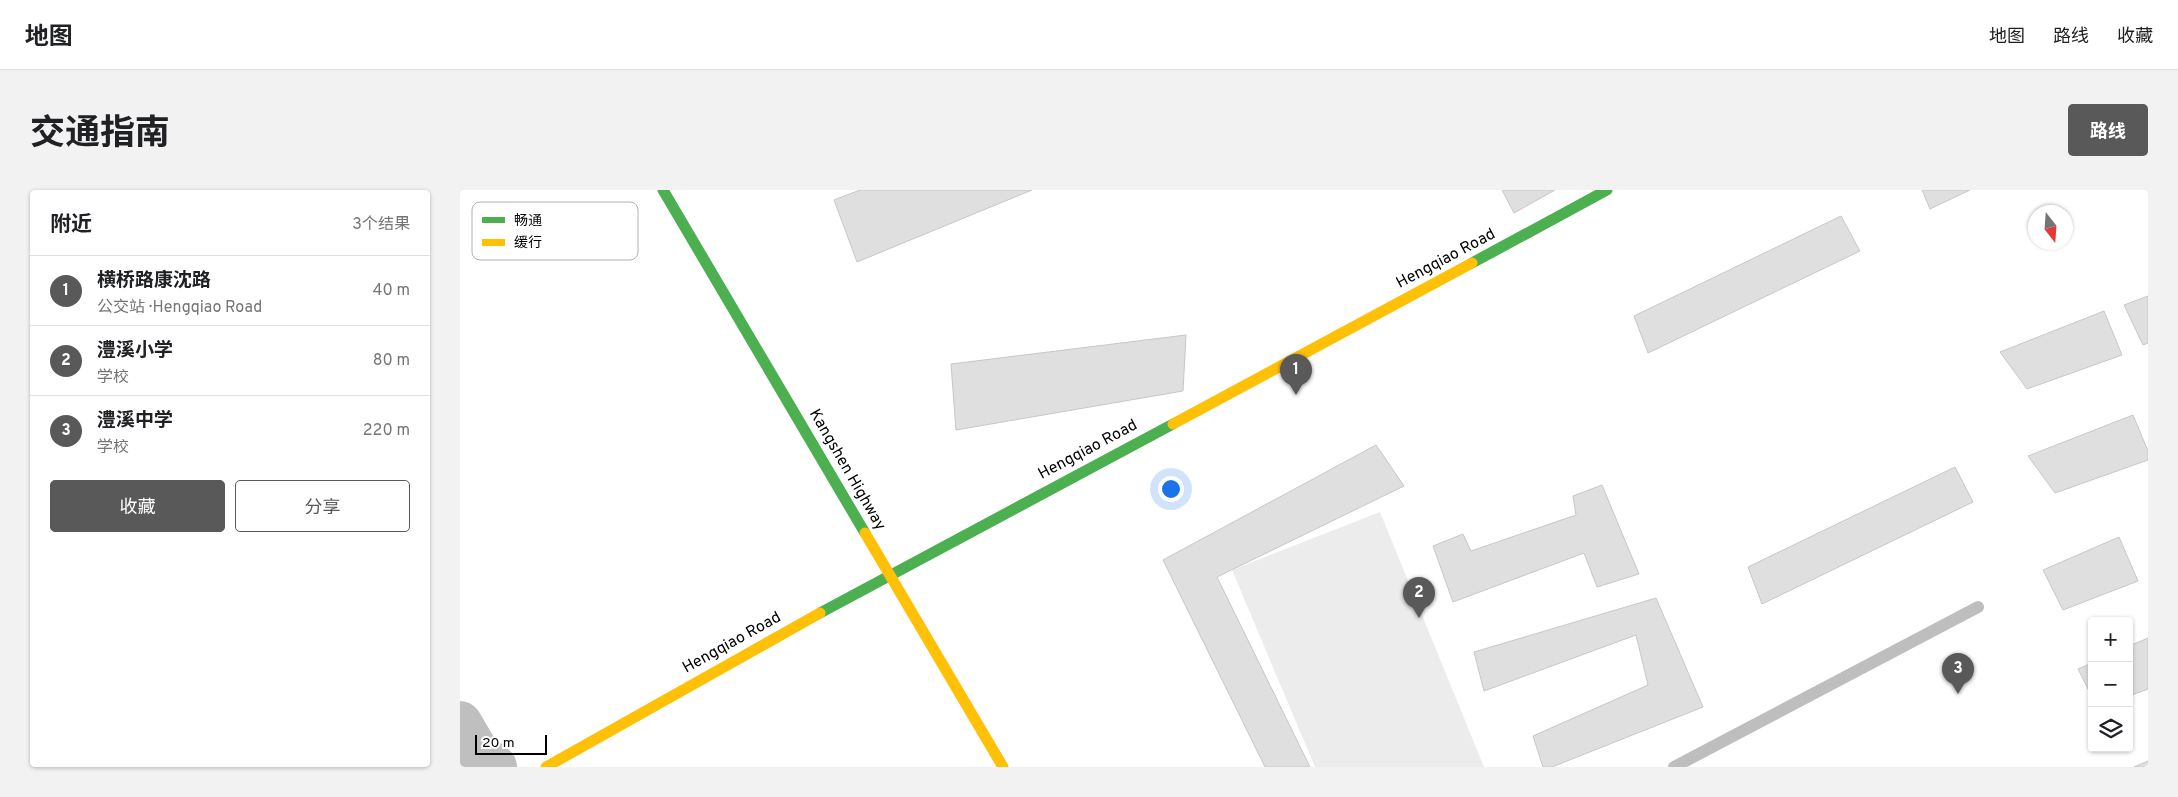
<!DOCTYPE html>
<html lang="zh">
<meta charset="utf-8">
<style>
body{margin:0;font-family:Overpass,"Noto Sans SC",sans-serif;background:#f2f2f2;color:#202124}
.controls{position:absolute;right:15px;bottom:15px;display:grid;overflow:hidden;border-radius:5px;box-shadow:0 1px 4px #0004}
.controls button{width:45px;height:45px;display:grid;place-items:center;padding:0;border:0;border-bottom:1px solid #e0e0e0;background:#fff;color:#202124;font:25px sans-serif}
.compass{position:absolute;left:1568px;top:15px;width:45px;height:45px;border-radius:50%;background:#fff;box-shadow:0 1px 4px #0004;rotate:163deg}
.scale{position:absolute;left:15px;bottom:12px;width:72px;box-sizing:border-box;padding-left:5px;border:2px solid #000;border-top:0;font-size:14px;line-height:18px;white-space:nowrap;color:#000;-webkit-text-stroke:4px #fff;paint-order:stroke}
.you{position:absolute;left:710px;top:298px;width:18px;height:18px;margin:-12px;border:4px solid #fff;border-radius:50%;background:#1a73e8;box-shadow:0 0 0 8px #1a73e833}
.badge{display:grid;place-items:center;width:32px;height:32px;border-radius:50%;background:#595959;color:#fff;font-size:16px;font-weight:700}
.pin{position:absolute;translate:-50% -41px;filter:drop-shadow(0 1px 2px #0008)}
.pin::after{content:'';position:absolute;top:26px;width:18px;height:15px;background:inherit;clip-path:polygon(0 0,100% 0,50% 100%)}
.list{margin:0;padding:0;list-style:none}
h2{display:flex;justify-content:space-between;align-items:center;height:65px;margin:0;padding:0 20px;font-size:21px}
h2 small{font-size:16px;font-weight:400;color:#757577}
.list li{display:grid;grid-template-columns:32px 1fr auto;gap:15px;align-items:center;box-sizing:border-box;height:70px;padding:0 20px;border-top:1px solid #e0e0e0}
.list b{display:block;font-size:19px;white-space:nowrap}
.list p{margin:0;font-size:16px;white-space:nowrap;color:#757577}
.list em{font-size:16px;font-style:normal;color:#757577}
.actions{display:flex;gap:10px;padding:15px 20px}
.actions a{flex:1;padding:11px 0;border:1px solid #595959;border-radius:5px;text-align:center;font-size:18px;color:#595959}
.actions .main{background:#595959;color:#fff}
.icon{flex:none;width:28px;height:28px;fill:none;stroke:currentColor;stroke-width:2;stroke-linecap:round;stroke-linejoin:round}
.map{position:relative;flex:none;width:1688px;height:577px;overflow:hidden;border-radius:5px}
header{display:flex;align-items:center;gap:30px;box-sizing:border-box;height:70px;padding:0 25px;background:#fff;border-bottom:1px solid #e0e0e0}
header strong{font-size:24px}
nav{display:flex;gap:28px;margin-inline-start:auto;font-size:18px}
.intro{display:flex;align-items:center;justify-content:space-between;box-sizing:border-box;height:120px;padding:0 30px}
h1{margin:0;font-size:35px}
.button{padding:12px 22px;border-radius:5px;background:#595959;color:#fff;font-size:18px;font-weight:700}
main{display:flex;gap:30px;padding:0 30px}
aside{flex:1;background:#fff;border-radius:5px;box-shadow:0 1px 4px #0004}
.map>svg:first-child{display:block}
.green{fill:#ececec}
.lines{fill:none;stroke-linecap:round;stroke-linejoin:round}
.river{stroke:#bfbfbf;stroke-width:44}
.building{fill:#dfdfdf;stroke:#c7c7c7}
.lane{stroke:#bebebe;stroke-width:12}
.fast{stroke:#4caf50;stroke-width:11}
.slow{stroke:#ffc107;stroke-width:11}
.labels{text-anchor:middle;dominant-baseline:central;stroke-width:4;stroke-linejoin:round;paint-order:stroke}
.street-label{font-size:16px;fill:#000;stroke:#fff}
.key{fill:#fff;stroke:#b2b2b2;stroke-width:1}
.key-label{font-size:14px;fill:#000}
</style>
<header>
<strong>地图</strong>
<nav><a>地图</a><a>路线</a><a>收藏</a></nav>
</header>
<div class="intro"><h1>交通指南</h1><a class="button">路线</a></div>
<main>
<aside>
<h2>附近<small>3个结果</small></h2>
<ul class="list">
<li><span class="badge">1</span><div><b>横桥路康沈路</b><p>公交站 · Hengqiao Road</p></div><em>40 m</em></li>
<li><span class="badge">2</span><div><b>澧溪小学</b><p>学校</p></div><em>80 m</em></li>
<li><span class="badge">3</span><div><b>澧溪中学</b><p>学校</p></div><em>220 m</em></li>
</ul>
<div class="actions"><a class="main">收藏</a><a>分享</a></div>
</aside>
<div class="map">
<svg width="1688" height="577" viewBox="0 0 1688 577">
<rect width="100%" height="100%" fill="#fff"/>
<path class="green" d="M 920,322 L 1024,577 L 855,577 L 772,380 Z"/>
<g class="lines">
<path class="river" d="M 0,533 L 17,562 L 35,577"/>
</g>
<path class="building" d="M 400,0 L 572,0 L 397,72 L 374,10 Z
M 1042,0 L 1095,0 L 1054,23 Z
M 1462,0 L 1510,0 L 1470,19 Z
M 1381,26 L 1400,61 L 1188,163 L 1174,126 Z
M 1688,106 L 1688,153 L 1683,155 L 1664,115 Z
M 1644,121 L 1662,165 L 1567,199 L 1540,162 Z
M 726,145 L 723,201 L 496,240 L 491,174 Z
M 1673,225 L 1688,261 L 1688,270 L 1595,303 L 1568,266 Z
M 916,255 L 944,296 L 757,387 L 850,577 L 805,577 L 703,370 Z
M 1495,277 L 1513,312 L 1302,414 L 1288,377 Z
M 1142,295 L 1179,384 L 1137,397 L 1124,363 L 993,412 L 973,356 L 1003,344 L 1011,361 L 1116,325 L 1113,306 Z
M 1659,347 L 1678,391 L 1603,420 L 1583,380 Z
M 1196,408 L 1243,517 L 1092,577 L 1083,577 L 1073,546 L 1188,495 L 1176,445 L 1024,501 L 1014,462 Z
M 1688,448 L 1688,499 L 1669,506 L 1669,456 Z
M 1632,473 L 1632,507 L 1618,479 Z
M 1688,571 L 1688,577 L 1674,577 Z"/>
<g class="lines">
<path class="lane" d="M 1214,577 L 1518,417"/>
<path class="fast" d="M 203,0 L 405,343
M 1012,73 L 1147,0
M 360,423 L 713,234"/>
<path class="slow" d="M 713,234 L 1012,73
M 405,343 L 543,577
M 86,577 L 360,423"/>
</g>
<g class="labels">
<g class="street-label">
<text transform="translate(986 69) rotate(-28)">Hengqiao Road</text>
<text transform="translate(628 260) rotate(-28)">Hengqiao Road</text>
<text transform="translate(387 280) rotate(60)">Kangshen Highway</text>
<text transform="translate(272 453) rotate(-29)">Hengqiao Road</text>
</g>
</g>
<rect x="12" y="12" width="166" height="58" rx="8" class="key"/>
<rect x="22" y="27" width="23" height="6" fill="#4caf50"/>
<rect x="22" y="49" width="23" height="7" fill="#ffc107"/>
<g class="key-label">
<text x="54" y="35">畅通</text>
<text x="54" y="57">缓行</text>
</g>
</svg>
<div class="controls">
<button>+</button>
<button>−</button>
<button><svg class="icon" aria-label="layers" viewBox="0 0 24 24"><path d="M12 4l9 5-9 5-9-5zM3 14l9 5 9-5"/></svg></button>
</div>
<svg class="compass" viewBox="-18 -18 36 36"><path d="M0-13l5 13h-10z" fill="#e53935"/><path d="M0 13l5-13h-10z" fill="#757577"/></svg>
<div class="scale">20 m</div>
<div class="you"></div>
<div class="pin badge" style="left:836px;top:205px">1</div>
<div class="pin badge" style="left:959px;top:428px">2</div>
<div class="pin badge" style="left:1498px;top:504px">3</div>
</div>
</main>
